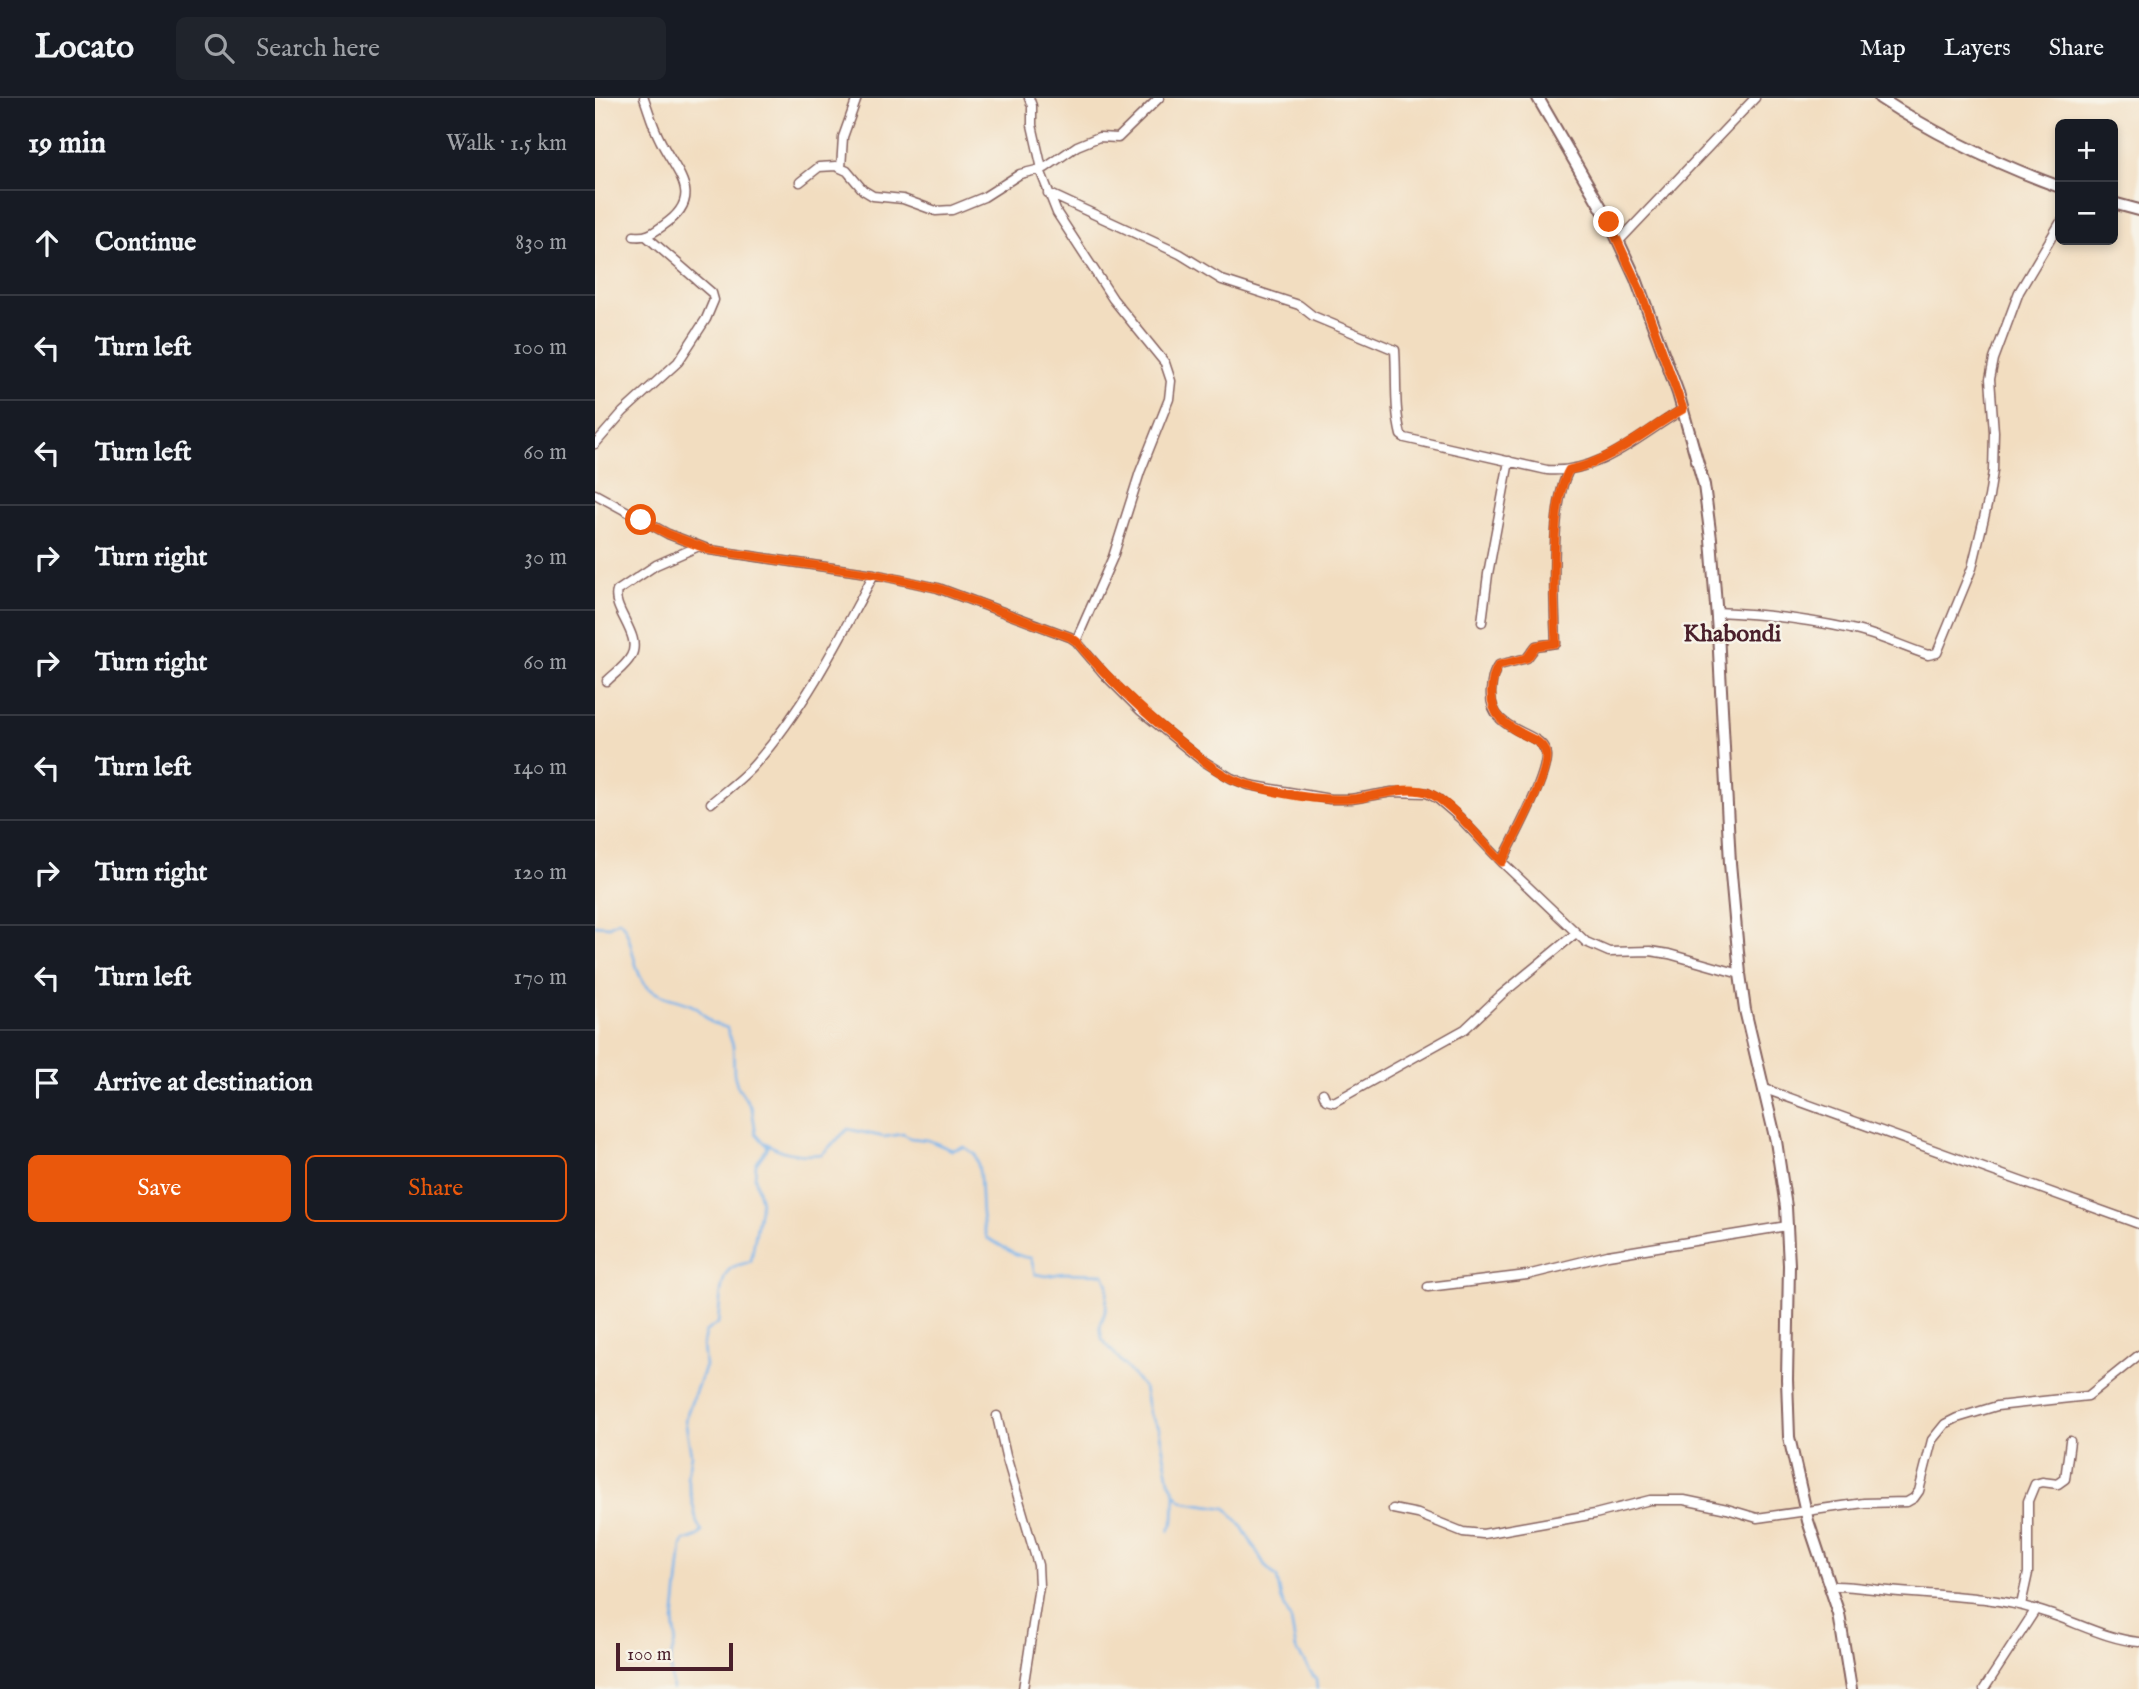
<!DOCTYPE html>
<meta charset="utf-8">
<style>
body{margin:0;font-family:"IM FELL English",serif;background:#20242c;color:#f1f3f6}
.controls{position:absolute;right:21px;top:21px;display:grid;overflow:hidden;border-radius:10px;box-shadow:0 4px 10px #0003}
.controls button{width:63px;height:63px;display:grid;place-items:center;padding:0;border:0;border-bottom:2px solid #363941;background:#171b24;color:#f1f3f6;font:35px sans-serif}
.scale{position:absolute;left:21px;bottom:18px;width:117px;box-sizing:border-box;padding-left:7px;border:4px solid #4a1f2b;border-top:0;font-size:19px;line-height:24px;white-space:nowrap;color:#4a1f2b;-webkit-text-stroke:5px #f7f3e8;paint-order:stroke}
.stop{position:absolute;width:21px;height:21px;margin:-16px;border:5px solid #ea580c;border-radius:50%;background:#fff}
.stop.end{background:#ea580c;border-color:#fff;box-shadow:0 2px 7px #0008}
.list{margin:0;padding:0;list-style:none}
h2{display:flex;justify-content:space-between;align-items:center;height:91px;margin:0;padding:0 28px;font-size:30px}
h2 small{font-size:23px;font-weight:400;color:#9ea1a6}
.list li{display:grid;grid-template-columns:46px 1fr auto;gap:21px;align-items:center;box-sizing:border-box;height:105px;padding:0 28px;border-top:2px solid #363941}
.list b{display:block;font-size:26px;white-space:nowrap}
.list em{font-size:23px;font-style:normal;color:#9ea1a6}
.actions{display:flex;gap:14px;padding:21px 28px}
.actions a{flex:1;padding:16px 0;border:2px solid #ea580c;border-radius:10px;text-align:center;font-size:24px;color:#ea580c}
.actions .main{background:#ea580c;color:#fff}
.icon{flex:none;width:38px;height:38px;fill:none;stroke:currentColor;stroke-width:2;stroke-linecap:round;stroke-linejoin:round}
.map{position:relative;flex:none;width:1544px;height:1591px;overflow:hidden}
header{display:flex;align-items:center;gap:42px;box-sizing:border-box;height:98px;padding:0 35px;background:#171b24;border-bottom:2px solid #363941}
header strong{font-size:33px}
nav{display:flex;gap:38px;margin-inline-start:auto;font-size:24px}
.search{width:490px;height:63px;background:#20242c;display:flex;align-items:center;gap:18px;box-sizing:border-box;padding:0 24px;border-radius:10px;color:#9ea1a6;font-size:26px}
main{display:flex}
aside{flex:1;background:#171b24}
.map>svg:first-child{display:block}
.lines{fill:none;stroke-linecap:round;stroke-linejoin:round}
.stream{stroke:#7ab4eb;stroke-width:2.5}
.street-casing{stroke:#85625f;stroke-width:11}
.secondary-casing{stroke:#85625f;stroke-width:14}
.street{stroke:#fff;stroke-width:8}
.secondary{stroke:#fff;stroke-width:10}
.route{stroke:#ea580c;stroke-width:9}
.labels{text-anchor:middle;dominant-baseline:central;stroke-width:5;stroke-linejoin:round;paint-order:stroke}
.quarter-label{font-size:24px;font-weight:bold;fill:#4a1f2b;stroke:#f7f3e8}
</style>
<header>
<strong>Locato</strong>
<div class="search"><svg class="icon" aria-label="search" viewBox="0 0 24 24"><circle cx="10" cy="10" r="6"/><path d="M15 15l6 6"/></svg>Search here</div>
<nav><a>Map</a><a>Layers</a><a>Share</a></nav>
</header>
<main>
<aside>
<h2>19 min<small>Walk · 1.5 km</small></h2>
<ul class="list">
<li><svg class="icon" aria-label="ahead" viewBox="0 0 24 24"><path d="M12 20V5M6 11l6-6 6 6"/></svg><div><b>Continue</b></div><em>830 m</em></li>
<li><svg class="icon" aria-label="left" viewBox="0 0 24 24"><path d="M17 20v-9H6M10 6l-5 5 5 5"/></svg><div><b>Turn left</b></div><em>100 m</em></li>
<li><svg class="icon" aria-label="left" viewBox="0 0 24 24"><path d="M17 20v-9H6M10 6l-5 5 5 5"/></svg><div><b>Turn left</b></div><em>60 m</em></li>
<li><svg class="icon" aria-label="right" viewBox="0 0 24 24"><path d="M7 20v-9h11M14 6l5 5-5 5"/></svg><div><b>Turn right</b></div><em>30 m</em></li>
<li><svg class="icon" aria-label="right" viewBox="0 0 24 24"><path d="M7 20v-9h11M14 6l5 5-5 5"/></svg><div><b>Turn right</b></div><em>60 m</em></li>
<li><svg class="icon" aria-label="left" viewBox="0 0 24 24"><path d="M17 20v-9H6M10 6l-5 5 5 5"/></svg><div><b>Turn left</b></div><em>140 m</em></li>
<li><svg class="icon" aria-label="right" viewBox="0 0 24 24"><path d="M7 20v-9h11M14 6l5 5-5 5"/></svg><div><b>Turn right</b></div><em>120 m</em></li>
<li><svg class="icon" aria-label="left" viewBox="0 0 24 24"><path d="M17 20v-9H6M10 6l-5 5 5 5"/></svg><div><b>Turn left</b></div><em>170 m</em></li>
<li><svg class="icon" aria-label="arrive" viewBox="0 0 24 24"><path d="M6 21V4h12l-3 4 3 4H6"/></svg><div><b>Arrive at destination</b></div></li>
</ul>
<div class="actions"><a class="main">Save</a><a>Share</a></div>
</aside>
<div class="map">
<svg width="1544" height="1591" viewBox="0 0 1544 1591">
<rect width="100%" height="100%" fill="#f7f3e8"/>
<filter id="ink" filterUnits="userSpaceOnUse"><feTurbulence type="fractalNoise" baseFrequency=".0143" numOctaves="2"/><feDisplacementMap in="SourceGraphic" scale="14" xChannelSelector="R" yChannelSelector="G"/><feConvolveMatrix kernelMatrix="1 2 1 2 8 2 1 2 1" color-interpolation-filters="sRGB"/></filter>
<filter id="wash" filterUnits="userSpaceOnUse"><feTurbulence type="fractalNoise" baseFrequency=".00686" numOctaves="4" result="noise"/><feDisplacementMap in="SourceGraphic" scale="28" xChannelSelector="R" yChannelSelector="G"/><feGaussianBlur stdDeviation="1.57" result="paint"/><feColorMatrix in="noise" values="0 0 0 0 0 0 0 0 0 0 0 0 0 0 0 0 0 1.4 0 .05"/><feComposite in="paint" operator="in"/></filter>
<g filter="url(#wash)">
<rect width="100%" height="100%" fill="#f2ddc0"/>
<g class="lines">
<path class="stream" d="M 0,827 L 14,828 L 24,822 C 36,831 38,868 47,882 C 58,901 83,899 100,909 C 107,913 110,919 116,924 C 121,927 127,928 132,930 L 138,948 L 139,976 L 142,987 L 157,1011 L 161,1035 L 173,1049 L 161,1066 L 160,1079 L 166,1104 L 156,1163 C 149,1167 139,1166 134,1172 C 124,1183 125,1211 123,1225 L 110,1234 L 108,1247 L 110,1268 L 90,1321 L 96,1356 L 92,1379 L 102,1425 L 107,1434 L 103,1438 L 89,1443 L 87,1448 L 79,1524 L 81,1540 L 75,1564 L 77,1591
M 171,1045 C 189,1056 206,1058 227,1056 L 253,1031 L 289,1039 L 308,1036 L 315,1040 L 333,1042 L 357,1052 L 369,1049 L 380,1056 C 390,1083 382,1113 392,1140 C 407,1147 419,1159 436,1160 L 440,1176 L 452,1178 L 468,1175 L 509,1176 L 513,1186 L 511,1210 L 505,1229 L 507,1241 L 549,1290 L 554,1315 L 564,1331 L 574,1382 L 580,1395 L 585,1401 L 590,1404 L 631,1410 L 646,1427 L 671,1469 L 682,1480 L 686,1500 L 696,1523 L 701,1551 L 721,1582 L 722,1591
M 574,1433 L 579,1421 L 580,1395"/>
</g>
</g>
<g filter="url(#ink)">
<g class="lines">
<defs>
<path id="street" d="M 434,0 L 437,8 L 437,27 L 447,71
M 246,70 L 248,39 L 262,0
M 445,72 L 462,115 L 518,201 L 570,265 L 576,283 L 574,301 L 545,374 L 518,459 L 481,543
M 205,84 L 224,69 L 241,68 L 252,73 L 268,92 L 278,98 L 308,101 L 341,113 L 357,112 L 389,99 L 425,76 L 450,70 L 482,48 L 504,39 L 523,40 L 564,0
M 453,95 L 585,156 L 627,182 L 704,207 L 718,218 L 800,252 C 802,280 799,310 806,337 L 810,340 L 952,372 C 1006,376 1045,336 1089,311
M 39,138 C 52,140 59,134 69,127 C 111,98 81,75 65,42 C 58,29 54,14 49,0
M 1024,143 L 1160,0
M 0,346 L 28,314 L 83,264 L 111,221 L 119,202 L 117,195 L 51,138
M 0,396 L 73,436 L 115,452 L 279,476 L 343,490 L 475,539 L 481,543 L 510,577 L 546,613 L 605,661 L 636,680 L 654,687 L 735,701 L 756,701 L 797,694 L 832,695 L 843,701 L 865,720 L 907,764 L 991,844 L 1014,854 L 1055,853 L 1074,856 L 1145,876
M 1121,514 C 1166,516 1212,521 1256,531 C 1282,536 1308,549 1333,557 L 1342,555 L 1377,470 L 1394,399 L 1398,373 L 1399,334 L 1395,281 L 1399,261 L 1424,194 L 1465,125
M 887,524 L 893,476 L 914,363
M 12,583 C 20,575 31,568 36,558 C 48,538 16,511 22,493 L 61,467 L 104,448
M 116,705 C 131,692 148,680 160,666 C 209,611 245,540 279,476
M 907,764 C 918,742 951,681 951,658 C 951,630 893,639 896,593 C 897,583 898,574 904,567 L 932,560 L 941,548 L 961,545 C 959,504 955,405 974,372
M 1170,991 L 1544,1126
M 728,995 L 731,1002 L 739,1004 L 870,931 L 906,897 L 981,835
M 833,1189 L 932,1177 L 1013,1157 L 1192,1128
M 402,1318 L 411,1358 L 443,1467 L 444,1488 L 428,1591
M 798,1411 L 823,1416 L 868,1434 L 888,1436 L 1000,1416 L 1055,1402 L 1089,1402 L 1132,1411 L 1162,1420 L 1269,1405 L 1312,1404 L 1319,1400 L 1324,1393 L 1337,1342 L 1350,1326 L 1362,1320 L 1402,1308 L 1493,1298 L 1544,1257
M 1235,1488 C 1256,1487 1274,1491 1294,1493 C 1344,1498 1393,1497 1442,1512 C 1476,1521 1509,1541 1544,1544
M 1426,1507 L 1433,1475 L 1433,1403 L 1440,1386 L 1447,1384 L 1463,1386 L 1470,1381 L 1475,1343
M 1389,1591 L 1441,1511"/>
<path id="secondary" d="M 943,0 L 1014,123 L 1041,181 L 1083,295 L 1109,387 L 1116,441 L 1123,534 L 1135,765 L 1145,876 L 1150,912 L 1181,1043 L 1191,1109 L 1194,1167 L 1192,1281 L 1194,1339 L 1213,1423 L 1244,1516 L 1256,1591
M 1285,0 C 1341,37 1402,66 1465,89
M 1518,105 L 1544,112"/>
</defs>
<use href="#street" class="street-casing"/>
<use href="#secondary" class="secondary-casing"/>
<use href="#street" class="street"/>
<use href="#secondary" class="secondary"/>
</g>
</g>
<g class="lines" filter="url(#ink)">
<path class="route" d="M 46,422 L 73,436 L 115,452 L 279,476 L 343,490 L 475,539 L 481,543 C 514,582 548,614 588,646 C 607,661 626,679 650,686 C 682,695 721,703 755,701 C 780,700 810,686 834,695 C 856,704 889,746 907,764 C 918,741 952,682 951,658 C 951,652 948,648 943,644 C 917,630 893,623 897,588 C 898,580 899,573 904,567 L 932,560 L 941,548 L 961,545 C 959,503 954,407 974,372 C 1019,362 1049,333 1088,311 L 1045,192 L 1014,124"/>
</g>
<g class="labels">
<g class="quarter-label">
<text x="1137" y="536">Khabondi</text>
</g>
</g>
</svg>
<div class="controls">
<button>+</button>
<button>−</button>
</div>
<div class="scale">100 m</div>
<div class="stop" style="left:46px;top:422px"></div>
<div class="stop end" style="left:1014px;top:124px"></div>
</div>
</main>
